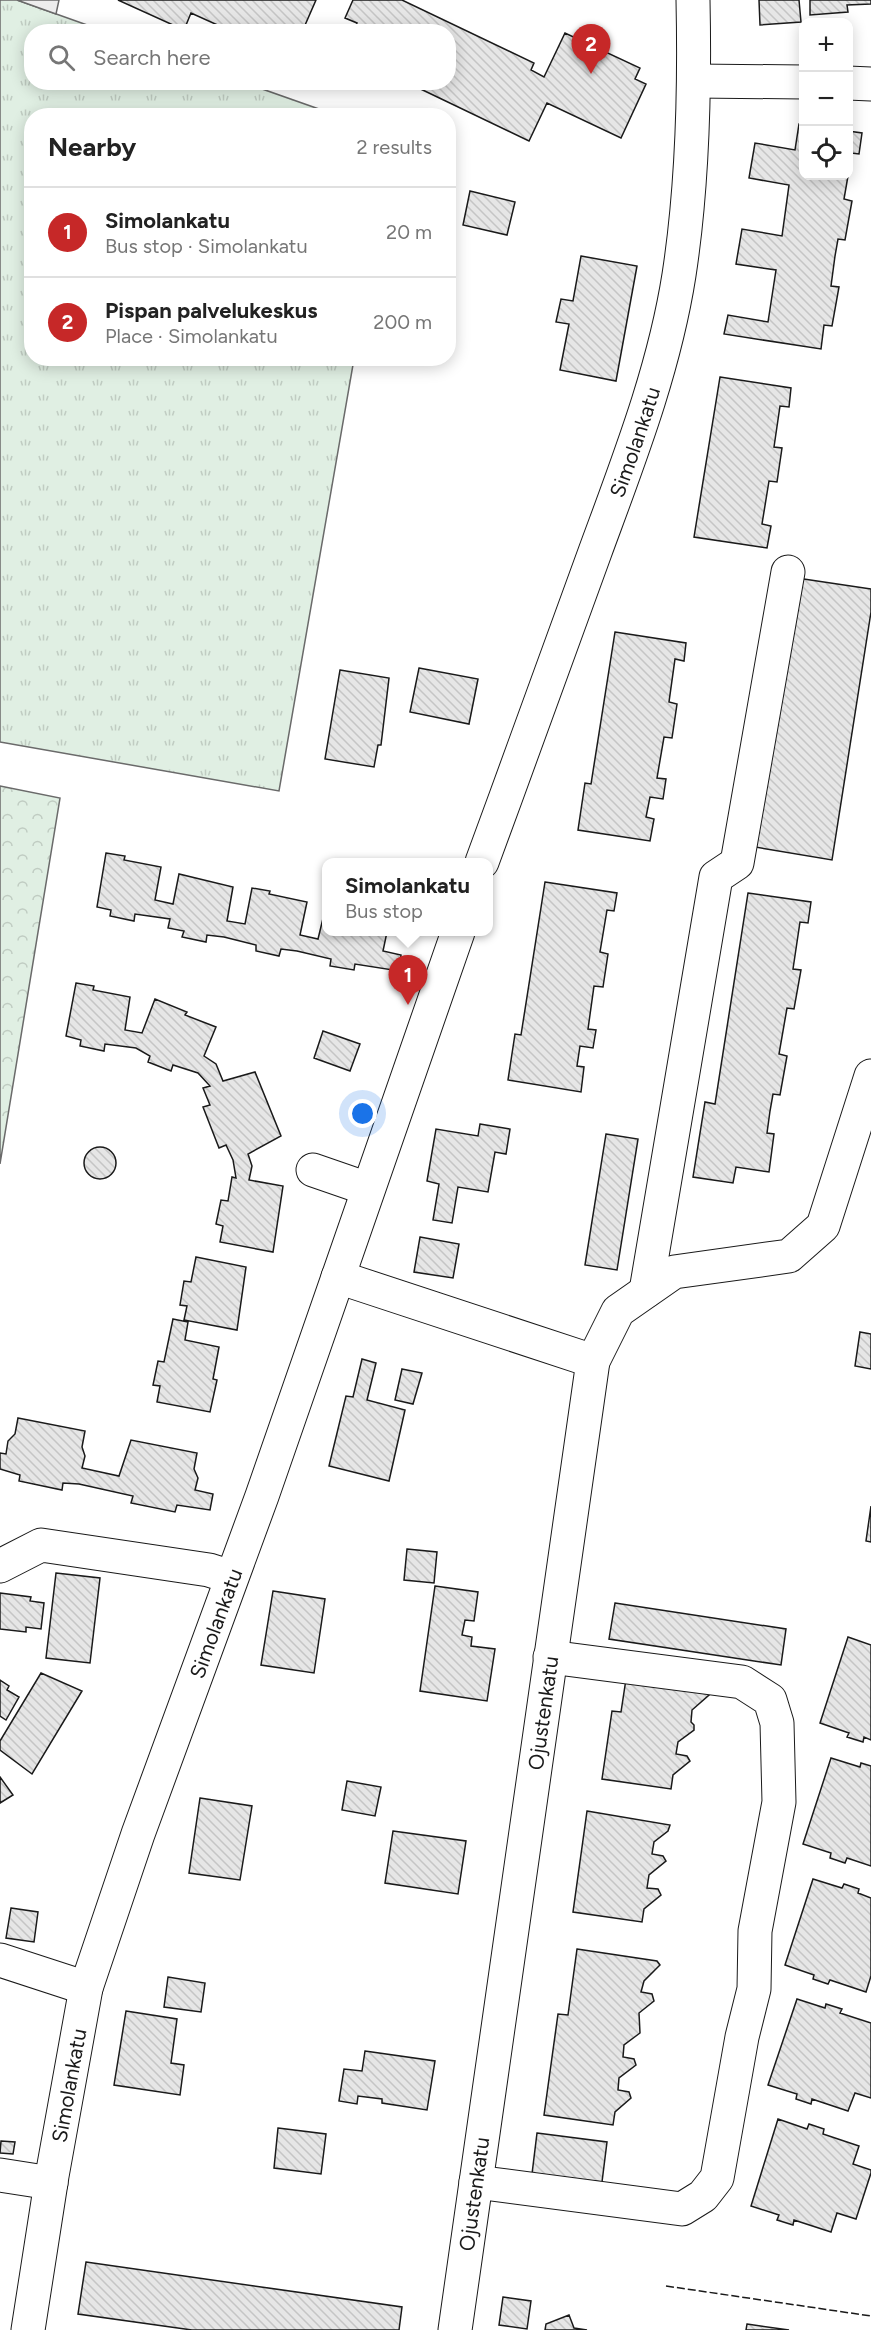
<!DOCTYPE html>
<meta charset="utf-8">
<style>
body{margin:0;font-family:Figtree,sans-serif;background:#f6f6f6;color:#222}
.controls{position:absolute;right:18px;top:18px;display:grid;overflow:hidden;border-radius:12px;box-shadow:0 3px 15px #0003}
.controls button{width:54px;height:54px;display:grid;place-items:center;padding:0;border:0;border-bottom:2px solid #e0e0e0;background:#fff;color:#222;font:30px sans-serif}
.you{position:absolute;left:363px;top:1114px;width:21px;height:21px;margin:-15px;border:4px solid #fff;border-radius:50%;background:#1a73e8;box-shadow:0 0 0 9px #1a73e833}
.badge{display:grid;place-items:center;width:39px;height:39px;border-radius:50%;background:#c62828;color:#fff;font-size:20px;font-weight:700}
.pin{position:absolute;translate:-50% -50px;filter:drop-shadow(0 2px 3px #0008)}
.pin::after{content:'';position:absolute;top:32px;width:21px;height:18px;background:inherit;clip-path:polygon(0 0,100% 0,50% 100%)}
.popup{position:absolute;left:322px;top:858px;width:171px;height:78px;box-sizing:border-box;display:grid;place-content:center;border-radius:12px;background:#fff;filter:drop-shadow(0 2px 4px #0005);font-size:20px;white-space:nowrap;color:#767676}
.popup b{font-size:22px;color:#222}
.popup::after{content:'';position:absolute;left:50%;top:100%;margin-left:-12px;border:12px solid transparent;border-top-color:#fff}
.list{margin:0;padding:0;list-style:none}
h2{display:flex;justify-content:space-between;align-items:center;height:78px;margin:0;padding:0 24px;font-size:26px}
h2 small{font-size:20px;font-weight:400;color:#767676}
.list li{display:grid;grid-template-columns:39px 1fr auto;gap:18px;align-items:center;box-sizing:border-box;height:90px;padding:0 24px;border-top:2px solid #e0e0e0}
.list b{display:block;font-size:22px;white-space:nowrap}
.list p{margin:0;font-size:20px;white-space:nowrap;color:#767676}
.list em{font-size:20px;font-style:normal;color:#767676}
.icon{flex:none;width:33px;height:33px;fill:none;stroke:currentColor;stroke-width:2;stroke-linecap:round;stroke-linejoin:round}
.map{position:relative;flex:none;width:871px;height:2330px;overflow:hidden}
.search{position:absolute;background:#fff;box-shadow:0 3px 15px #0003;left:24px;top:24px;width:432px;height:66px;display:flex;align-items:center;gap:15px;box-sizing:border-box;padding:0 21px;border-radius:24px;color:#767676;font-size:22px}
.panel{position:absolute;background:#fff;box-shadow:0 3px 15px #0003;left:24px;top:108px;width:432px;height:258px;border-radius:24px}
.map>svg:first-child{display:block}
.grass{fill:url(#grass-tufts);stroke:#6a6a6a;stroke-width:1.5}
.forest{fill:url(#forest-crowns);stroke:#6a6a6a;stroke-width:1.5}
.parking{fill:#ededed;stroke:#6a6a6a;stroke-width:1.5}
.building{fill:url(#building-back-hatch);stroke:#1a1a1a;stroke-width:1.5}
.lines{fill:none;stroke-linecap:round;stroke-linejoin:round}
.minor-casing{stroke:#1a1a1a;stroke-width:35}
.minor{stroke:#fff;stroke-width:33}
.fence{stroke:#1a1a1a;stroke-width:1.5;stroke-dasharray:8 3;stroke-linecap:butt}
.labels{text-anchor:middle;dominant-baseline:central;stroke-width:4.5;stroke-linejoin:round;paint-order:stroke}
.street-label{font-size:21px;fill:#1a1a1a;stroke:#fff}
</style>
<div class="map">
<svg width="871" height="2330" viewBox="0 0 871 2330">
<defs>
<pattern id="grass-tufts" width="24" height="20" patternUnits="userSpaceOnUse" patternTransform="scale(1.5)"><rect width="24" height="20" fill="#e0efe3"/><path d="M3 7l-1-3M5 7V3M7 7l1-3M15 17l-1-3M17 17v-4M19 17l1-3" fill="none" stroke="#c0ccc2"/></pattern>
<pattern id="forest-crowns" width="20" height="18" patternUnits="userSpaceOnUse" patternTransform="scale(1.5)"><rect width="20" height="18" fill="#e0efe3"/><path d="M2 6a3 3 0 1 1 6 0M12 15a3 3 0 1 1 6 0" fill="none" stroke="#c0ccc2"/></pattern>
<pattern id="building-back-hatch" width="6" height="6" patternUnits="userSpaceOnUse" patternTransform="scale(1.5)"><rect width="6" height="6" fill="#e6e6e6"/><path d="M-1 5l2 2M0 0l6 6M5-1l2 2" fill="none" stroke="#c5c5c5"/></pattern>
</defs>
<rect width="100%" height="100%" fill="#fff"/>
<path class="grass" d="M 0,0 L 17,0 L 104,31 L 32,32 L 32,82 L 245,83 L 336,115 L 32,116 L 32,358 L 354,359 L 279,791 L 0,742 Z"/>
<path class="forest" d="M 0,786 L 60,798 L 0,1164 Z"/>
<path class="parking" d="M 17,0 L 59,0 L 56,14 Z"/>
<path class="building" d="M 118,0 L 316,0 L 302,32 L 233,32 L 191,13 L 184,30 Z
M 353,0 L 402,0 L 534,63 L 531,70 L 544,77 L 565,33 L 640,68 L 635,79 L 646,84 L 621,138 L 547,103 L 529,141 L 406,82 L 448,82 L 448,32 L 353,32 L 357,23 L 345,18 Z
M 759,0 L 799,0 L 801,22 L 760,25 Z
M 810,0 L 871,0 L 871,4 L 847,5 L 848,12 L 810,15 Z
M 799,124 L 804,124 L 804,176 L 848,176 L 844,199 L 852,201 L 845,240 L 838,239 L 835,256 L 831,286 L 839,287 L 832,326 L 824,325 L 821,349 L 724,334 L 728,315 L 768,322 L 776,270 L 736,264 L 742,229 L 782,236 L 789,185 L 749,178 L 755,143 L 795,150 Z
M 848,131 L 862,133 L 859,154 L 851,153 L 848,172 Z
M 470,191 L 515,202 L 507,235 L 463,225 Z
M 581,256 L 637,266 L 616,381 L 560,370 L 569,324 L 556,322 L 561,299 L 573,301 Z
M 720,377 L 791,388 L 789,407 L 780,406 L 774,447 L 782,448 L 777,482 L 769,481 L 762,524 L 771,526 L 767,548 L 694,537 Z
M 797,578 L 871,589 L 871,612 L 832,860 L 755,847 Z
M 615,632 L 686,643 L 684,661 L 675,659 L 669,702 L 677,704 L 672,738 L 664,737 L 657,778 L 666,779 L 663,799 L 650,797 L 646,817 L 654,819 L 650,841 L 578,830 L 585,783 L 591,784 Z
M 419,668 L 478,679 L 469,724 L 410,712 Z
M 340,670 L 389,678 L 381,745 L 378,745 L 374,767 L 325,759 Z
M 106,853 L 125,856 L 124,860 L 161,867 L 155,900 L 173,904 L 179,874 L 233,887 L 227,921 L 245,924 L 252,888 L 270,891 L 269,894 L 307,902 L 300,935 L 318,939 L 327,902 L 327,932 L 387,932 L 383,951 L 401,955 L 399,971 L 355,964 L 354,970 L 330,966 L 331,959 L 297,951 L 281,949 L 279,956 L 256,951 L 256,945 L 224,937 L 207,935 L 206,942 L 182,937 L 184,931 L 168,928 L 170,919 L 135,914 L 134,921 L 110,916 L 111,910 L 97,907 Z
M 545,882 L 617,893 L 614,911 L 607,910 L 600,952 L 608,954 L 603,987 L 594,986 L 588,1029 L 596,1030 L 593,1048 L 580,1046 L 577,1066 L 584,1067 L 581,1092 L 508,1080 L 515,1034 L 521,1035 Z
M 748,893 L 811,902 L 808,923 L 800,922 L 793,969 L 801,970 L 794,1009 L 787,1008 L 779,1054 L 787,1056 L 780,1095 L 773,1094 L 770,1111 L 767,1133 L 774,1134 L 769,1172 L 736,1167 L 733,1183 L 693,1177 L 705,1102 L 715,1104 Z
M 76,983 L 94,986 L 93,990 L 130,997 L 125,1030 L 142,1033 L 155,999 L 187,1012 L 185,1015 L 216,1027 L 204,1056 L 216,1064 L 223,1081 L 255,1072 L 281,1136 L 248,1154 L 252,1166 L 249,1180 L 283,1186 L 273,1252 L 220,1242 L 223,1226 L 216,1224 L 221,1200 L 228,1201 L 232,1177 L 236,1178 L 233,1160 L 226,1145 L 219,1148 L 203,1107 L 210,1105 L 203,1088 L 210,1086 L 198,1073 L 173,1065 L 171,1071 L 148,1062 L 150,1056 L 136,1048 L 105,1044 L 104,1051 L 80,1046 L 81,1040 L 66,1036 Z
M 323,1031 L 360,1044 L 350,1071 L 314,1058 Z
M 480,1124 L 510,1129 L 506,1154 L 495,1152 L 488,1192 L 458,1187 L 452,1223 L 433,1220 L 439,1184 L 427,1181 L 436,1129 L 478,1136 Z
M 606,1134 L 638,1139 L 617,1270 L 585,1265 Z
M84 1163a16 16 0 1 1 32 0a16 16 0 1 1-32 0Z
M 420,1237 L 459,1244 L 453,1278 L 414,1272 Z
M 196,1257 L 246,1267 L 237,1330 L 184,1320 L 187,1306 L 180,1305 L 184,1281 L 191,1282 Z
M 173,1319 L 188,1322 L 185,1340 L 219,1347 L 213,1379 L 217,1380 L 210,1412 L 157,1402 L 160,1386 L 153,1385 L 158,1361 L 164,1362 Z
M 860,1332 L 871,1334 L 871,1369 L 855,1366 Z
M 362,1359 L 376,1363 L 367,1400 L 405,1410 L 389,1481 L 329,1466 L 346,1396 L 353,1397 Z
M 402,1369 L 422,1373 L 413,1404 L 395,1400 Z
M 18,1418 L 85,1431 L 82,1447 L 85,1456 L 82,1468 L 119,1476 L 131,1440 L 197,1453 L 194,1469 L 198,1478 L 195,1490 L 213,1494 L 210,1510 L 177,1505 L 175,1512 L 131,1503 L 133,1496 L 79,1484 L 63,1483 L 62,1490 L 19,1481 L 20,1475 L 0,1469 L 0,1453 L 6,1454 L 8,1441 L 15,1434 Z
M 871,1506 L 871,1542 L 866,1541 Z
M 407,1549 L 437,1552 L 434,1583 L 404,1580 Z
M 56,1573 L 100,1578 L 90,1663 L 46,1658 Z
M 435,1586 L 478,1592 L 474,1621 L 465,1620 L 462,1635 L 472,1637 L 471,1646 L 495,1649 L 487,1701 L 420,1691 Z
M 273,1591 L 325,1599 L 314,1673 L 261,1665 Z
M 0,1593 L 31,1597 L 30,1601 L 44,1603 L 41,1629 L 26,1627 L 26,1632 L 0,1629 Z
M 615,1603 L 786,1629 L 781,1665 L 609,1639 Z
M 848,1637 L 871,1645 L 871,1740 L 864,1737 L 863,1742 L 847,1737 L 849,1733 L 820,1723 Z
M 41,1673 L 82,1691 L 32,1774 L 0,1750 L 0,1741 Z
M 626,1679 L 707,1692 L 709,1695 L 692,1710 L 691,1722 L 694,1725 L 694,1730 L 678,1742 L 676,1754 L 687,1756 L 690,1761 L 673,1775 L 671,1789 L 602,1779 L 612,1711 L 621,1712 Z
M 0,1680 L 9,1686 L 7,1690 L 19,1697 L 6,1720 L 0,1716 Z
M 831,1758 L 860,1767 L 861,1763 L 871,1766 L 871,1866 L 847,1858 L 845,1863 L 830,1858 L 831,1853 L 803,1844 Z
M 0,1777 L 13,1795 L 0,1803 Z
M 347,1781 L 381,1787 L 375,1816 L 342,1810 Z
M 200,1798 L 252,1806 L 240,1880 L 189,1873 Z
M 587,1811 L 670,1825 L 668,1831 L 654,1842 L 652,1854 L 663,1856 L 666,1861 L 649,1875 L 647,1888 L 658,1889 L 661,1895 L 644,1909 L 642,1922 L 573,1912 Z
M 393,1831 L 466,1841 L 458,1894 L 385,1883 Z
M 813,1879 L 842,1888 L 844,1884 L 859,1889 L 858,1893 L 871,1898 L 871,1976 L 866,1992 L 830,1980 L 828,1984 L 813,1979 L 814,1975 L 785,1965 Z
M 11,1908 L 38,1912 L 34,1942 L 6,1938 Z
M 577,1949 L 657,1961 L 660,1965 L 644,1981 L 641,1992 L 652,1994 L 654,2001 L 639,2013 L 640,2033 L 624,2045 L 623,2057 L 634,2059 L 636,2065 L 619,2078 L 618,2090 L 629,2092 L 631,2098 L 615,2112 L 613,2125 L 544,2115 L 558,2014 L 568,2015 Z
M 168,1977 L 205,1983 L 201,2012 L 164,2007 Z
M 797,1999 L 825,2008 L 826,2004 L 842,2009 L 840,2013 L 871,2023 L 871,2098 L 855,2093 L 848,2111 L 812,2099 L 811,2104 L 796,2099 L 797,2094 L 768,2085 Z
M 126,2011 L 177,2019 L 171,2063 L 184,2065 L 180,2095 L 114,2085 Z
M 365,2051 L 435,2061 L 427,2110 L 382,2103 L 382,2099 L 358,2096 L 357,2104 L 339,2101 L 344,2069 L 362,2071 Z
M 778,2119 L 807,2129 L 809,2124 L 824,2129 L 823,2134 L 859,2146 L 853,2164 L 871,2170 L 871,2173 L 856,2219 L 837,2213 L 831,2232 L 794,2220 L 793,2225 L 777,2220 L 779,2215 L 751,2206 Z
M 278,2128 L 326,2134 L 321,2174 L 274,2168 Z
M 537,2133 L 607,2142 L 602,2182 L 532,2174 Z
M 1,2141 L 15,2142 L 13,2154 L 0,2153 Z
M 86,2262 L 402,2307 L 399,2330 L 192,2330 L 78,2314 Z
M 503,2297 L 531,2301 L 527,2329 L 499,2325 Z
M 569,2315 L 574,2328 L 587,2330 L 545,2330 L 546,2324 Z
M 747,2324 L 789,2330 L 746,2330 Z"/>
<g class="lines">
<defs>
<g id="minor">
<path d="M 695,81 L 804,82"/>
<path d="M 848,83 L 871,84"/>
<path id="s1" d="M 482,862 C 520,759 557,656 595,552 C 628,462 664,371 679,275 C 693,184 695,92 693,0"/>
<path d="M 313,1170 L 368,1189"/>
<path d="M 338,1277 L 593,1361 L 455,2330"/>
<path d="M 646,1291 L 716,877 L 737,863 L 788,572"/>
<path d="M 593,1361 L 618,1311 L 674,1272 L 789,1256 L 823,1226 L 871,1076"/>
<path d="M 0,1566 L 41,1545 L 209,1570 L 231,1577"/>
<path d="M 0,1960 L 86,1988"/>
<path d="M 0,2175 L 51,2183"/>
<path d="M 476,2182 L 682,2209 L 703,2196 L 717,2178 L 742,2037 L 754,1989 L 755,1931 L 779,1802 L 777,1723 L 770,1700 L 742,1682 L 550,1657"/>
<path id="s2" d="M 28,2330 L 52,2176 L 86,1988 L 138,1834 L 262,1496 L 458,932"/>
</g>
</defs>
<use href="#minor" class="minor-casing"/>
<use href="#minor" class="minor"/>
<path class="fence" d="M 666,2286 L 871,2316"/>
</g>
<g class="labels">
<g class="street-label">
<text stroke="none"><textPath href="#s1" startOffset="447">Simolankatu</textPath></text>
<text stroke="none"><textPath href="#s2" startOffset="734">Simolankatu</textPath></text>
<text transform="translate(543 1713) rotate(-82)">Ojustenkatu</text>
<text stroke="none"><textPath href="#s2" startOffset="248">Simolankatu</textPath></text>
<text transform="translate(474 2194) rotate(-82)">Ojustenkatu</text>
</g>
</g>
</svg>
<div class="controls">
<button>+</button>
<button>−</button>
<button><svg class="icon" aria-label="locate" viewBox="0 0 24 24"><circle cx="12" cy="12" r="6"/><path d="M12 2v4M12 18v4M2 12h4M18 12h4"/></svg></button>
</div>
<div class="you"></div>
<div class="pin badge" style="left:408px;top:1005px">1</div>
<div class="popup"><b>Simolankatu</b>Bus stop</div>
<div class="pin badge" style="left:591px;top:74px">2</div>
<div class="search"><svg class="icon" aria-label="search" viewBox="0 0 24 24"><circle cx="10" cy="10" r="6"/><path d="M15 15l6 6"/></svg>Search here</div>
<section class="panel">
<h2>Nearby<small>2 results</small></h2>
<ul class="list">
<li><span class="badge">1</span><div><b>Simolankatu</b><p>Bus stop · Simolankatu</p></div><em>20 m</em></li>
<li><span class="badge">2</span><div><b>Pispan palvelukeskus</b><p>Place · Simolankatu</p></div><em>200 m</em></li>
</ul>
</section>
</div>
